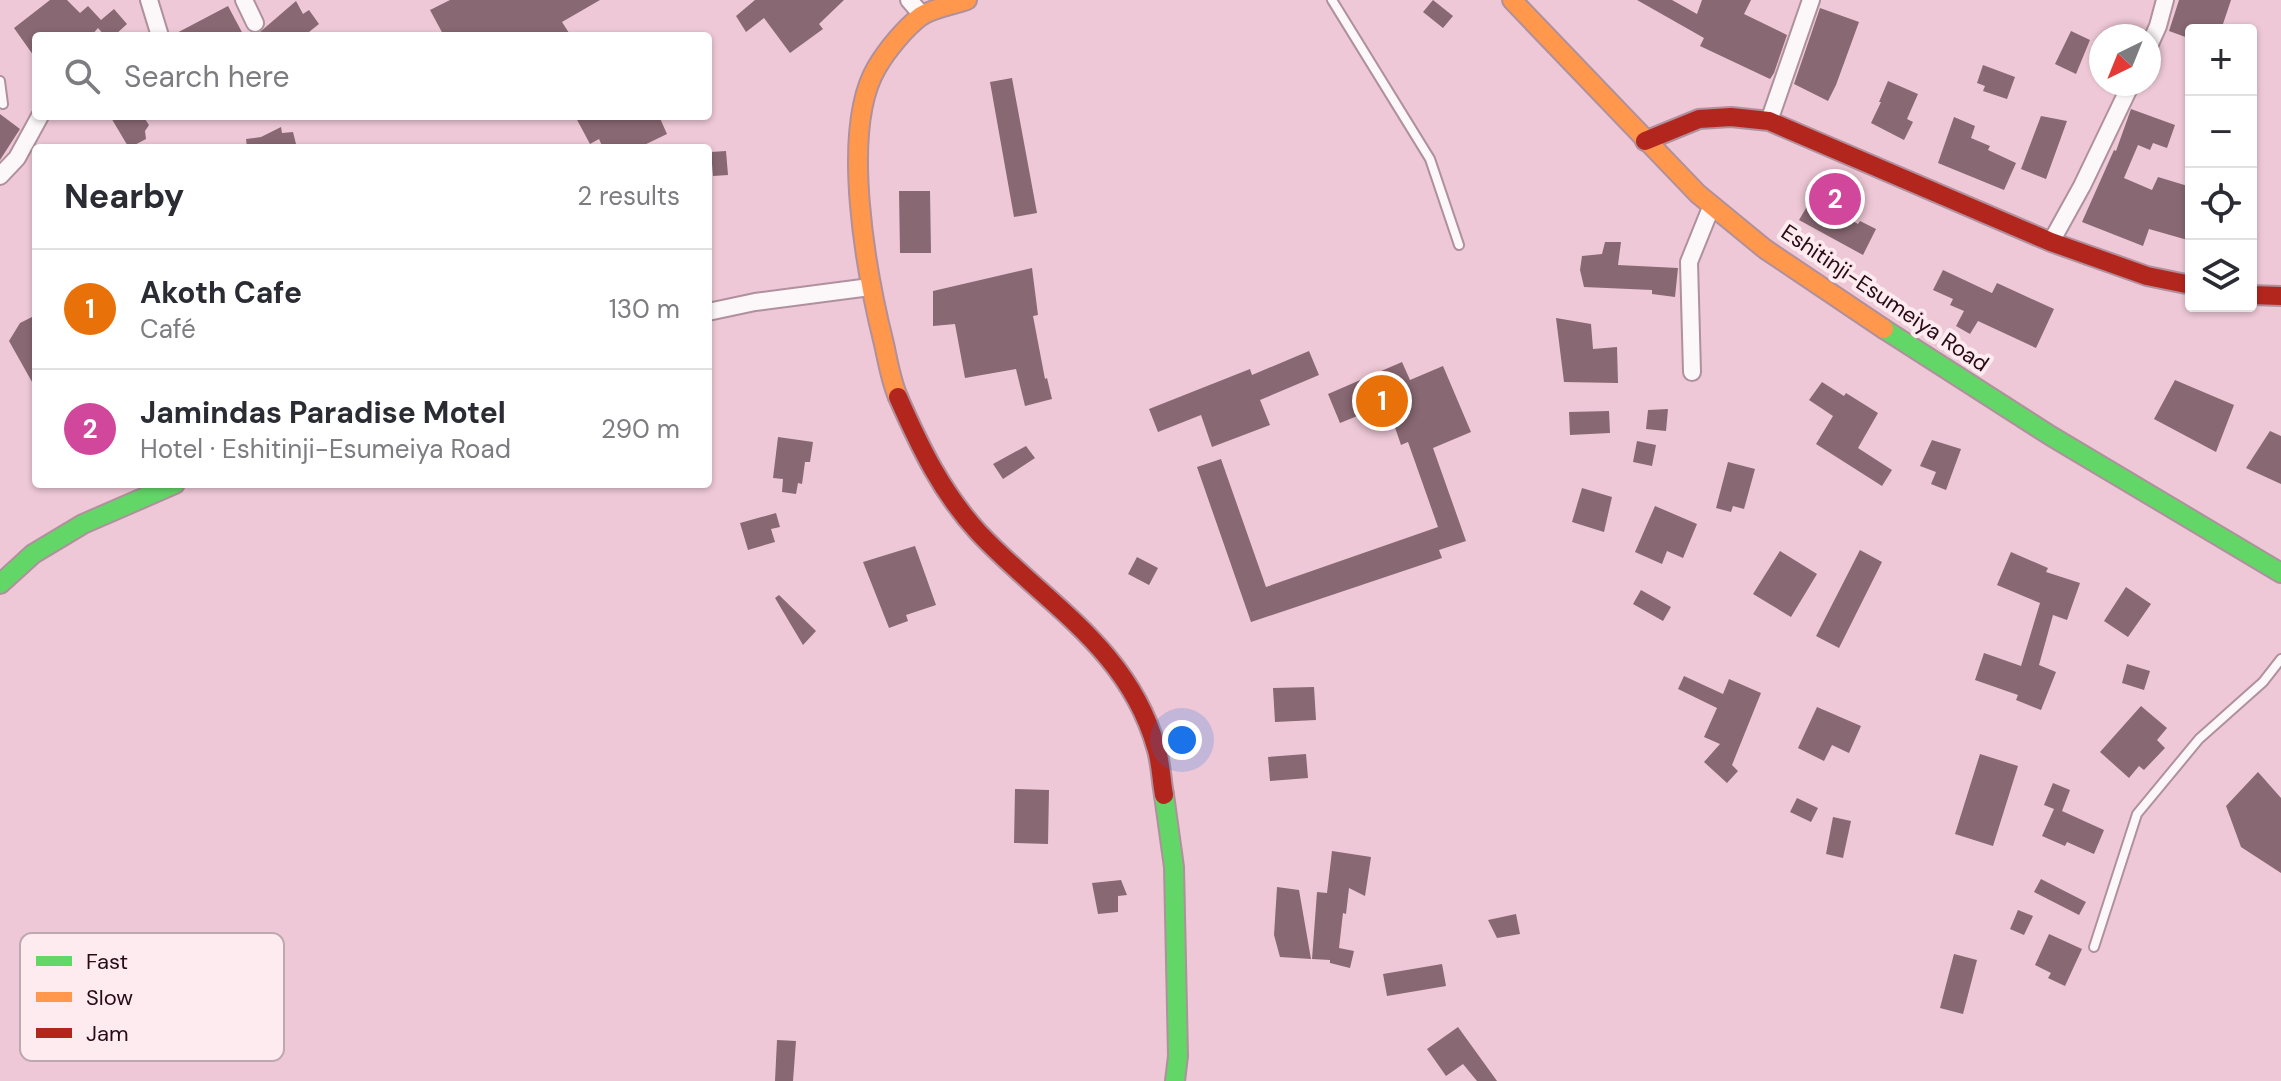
<!DOCTYPE html>
<meta charset="utf-8">
<style>
body{margin:0;font-family:"DM Sans",sans-serif;background:#f2f2f3;color:#2b2b33}
.controls{position:absolute;right:24px;top:24px;display:grid;overflow:hidden;border-radius:8px;box-shadow:0 2px 6px #0004}
.controls button{width:72px;height:72px;display:grid;place-items:center;padding:0;border:0;border-bottom:2px solid #e1e1e2;background:#fff;color:#2b2b33;font:40px sans-serif}
.compass{position:absolute;left:2089px;top:24px;width:72px;height:72px;border-radius:50%;background:#fff;box-shadow:0 2px 6px #0004;rotate:223deg}
.you{position:absolute;left:1182px;top:740px;width:28px;height:28px;margin:-20px;border:6px solid #fff;border-radius:50%;background:#1a73e8;box-shadow:0 0 0 12px #1a73e833}
.badge{display:grid;place-items:center;width:52px;height:52px;border-radius:50%;background:#d93025;color:#fff;font-size:26px;font-weight:700}
.pin{position:absolute;translate:-50% -50%;border:4px solid #fff;box-shadow:0 2px 8px #0006}
.list{margin:0;padding:0;list-style:none}
h2{display:flex;justify-content:space-between;align-items:center;height:104px;margin:0;padding:0 32px;font-size:34px}
h2 small{font-size:26px;font-weight:400;color:#7c7c81}
.list li{display:grid;grid-template-columns:52px 1fr auto;gap:24px;align-items:center;box-sizing:border-box;height:120px;padding:0 32px;border-top:2px solid #e1e1e2}
.list b{display:block;font-size:30px;white-space:nowrap}
.list p{margin:0;font-size:26px;white-space:nowrap;color:#7c7c81}
.list em{font-size:26px;font-style:normal;color:#7c7c81}
.icon{flex:none;width:44px;height:44px;fill:none;stroke:currentColor;stroke-width:2;stroke-linecap:round;stroke-linejoin:round}
.map{position:relative;flex:none;width:2281px;height:1081px;overflow:hidden}
.search{position:absolute;background:#fff;box-shadow:0 2px 6px #0004;left:32px;top:32px;width:680px;height:88px;display:flex;align-items:center;gap:20px;box-sizing:border-box;padding:0 28px;border-radius:8px;color:#7c7c81;font-size:30px}
.panel{position:absolute;background:#fff;box-shadow:0 2px 6px #0004;left:32px;top:144px;width:680px;height:344px;border-radius:8px}
.map>svg:first-child{display:block}
.building{fill:#886872}
.lines{fill:none;stroke-linecap:round;stroke-linejoin:round}
.lane-casing{stroke:#af909c;stroke-width:12}
.street-casing{stroke:#af909c;stroke-width:20}
.fast-casing{stroke:#af909c;stroke-width:22}
.slow-casing{stroke:#af909c;stroke-width:22}
.jam-casing{stroke:#af909c;stroke-width:22}
.lane{stroke:#fcf7f9;stroke-width:8}
.street{stroke:#fcf7f9;stroke-width:16}
.fast{stroke:#63d668;stroke-width:18}
.slow{stroke:#ff974d;stroke-width:18}
.jam{stroke:#b3261e;stroke-width:18}
.labels{text-anchor:middle;dominant-baseline:central;stroke-width:8;stroke-linejoin:round;paint-order:stroke}
.street-label{font-size:22px;fill:#290b18;stroke:#fdebf0}
.key{fill:#fdebf0;stroke:#bda8af;stroke-width:2}
.key-label{font-size:22px;fill:#290b18}
</style>
<div class="map">
<svg width="2281" height="1081" viewBox="0 0 2281 1081">
<rect width="100%" height="100%" fill="#eec8d6"/>
<path class="building" d="M 50,0 L 67,0 L 80,13 L 88,6 L 101,20 L 114,9 L 127,24 L 114,36 L 105,36 L 98,28 L 91,36 L 36,36 L 36,59 L 14,28 Z
M 450,0 L 600,0 L 562,22 L 571,36 L 444,36 L 430,10 Z
M 755,0 L 844,0 L 819,24 L 823,29 L 790,53 L 764,18 L 746,32 L 736,16 Z
M 1433,0 L 1453,16 L 1443,28 L 1423,12 Z
M 1637,0 L 1672,0 L 1697,14 L 1702,0 L 1751,0 L 1744,14 L 1787,35 L 1774,73 L 1770,79 L 1700,46 L 1704,38 Z
M 2179,0 L 2231,0 L 2221,30 L 2191,30 L 2191,39 L 2169,31 Z
M 296,1 L 303,14 L 309,10 L 319,24 L 304,36 L 252,36 L 260,32 Z
M 228,6 L 244,36 L 171,36 Z
M 1820,8 L 1859,22 L 1836,85 L 1828,101 L 1794,84 Z
M 2071,31 L 2090,40 L 2076,74 L 2055,64 Z
M 1983,65 L 2015,77 L 2007,99 L 1983,91 L 1985,86 L 1977,83 Z
M 1012,78 L 1037,213 L 1014,217 L 990,82 Z
M 1888,81 L 1918,94 L 1907,119 L 1913,122 L 1904,140 L 1871,123 L 1881,102 L 1879,102 Z
M 2131,109 L 2175,125 L 2167,148 L 2153,143 L 2150,150 L 2138,145 L 2124,178 L 2152,190 L 2158,177 L 2191,187 L 2191,241 L 2149,229 L 2143,246 L 2082,222 L 2114,150 L 2116,151 Z
M 0,114 L 20,129 L 0,160 Z
M 110,116 L 143,116 L 149,125 L 145,131 L 146,139 L 129,148 Z
M 575,116 L 659,116 L 667,134 L 638,148 L 603,148 L 599,139 L 590,144 Z
M 2041,116 L 2067,121 L 2046,179 L 2021,169 Z
M 1954,117 L 1975,126 L 1971,138 L 1990,146 L 1988,150 L 2016,163 L 2004,190 L 1938,163 Z
M 281,127 L 282,133 L 293,132 L 297,148 L 247,148 L 246,139 L 261,137 Z
M 726,151 L 728,175 L 713,176 L 711,152 Z
M 899,191 L 930,191 L 931,253 L 900,253 Z
M 1812,198 L 1858,224 L 1860,221 L 1876,229 L 1863,255 L 1799,220 Z
M 1605,242 L 1621,242 L 1618,265 L 1678,268 L 1675,297 L 1652,294 L 1652,290 L 1584,287 L 1580,270 L 1582,256 L 1602,254 Z
M 1032,268 L 1038,315 L 1033,316 L 1045,379 L 1047,378 L 1052,399 L 1025,406 L 1016,369 L 965,378 L 955,324 L 933,326 L 933,291 Z
M 1943,270 L 1992,293 L 1997,283 L 2054,309 L 2036,348 L 1978,321 L 1970,334 L 1956,326 L 1964,311 L 1950,305 L 1953,299 L 1933,290 Z
M 36,315 L 36,389 L 9,341 L 20,323 Z
M 1556,318 L 1591,324 L 1593,349 L 1617,347 L 1618,383 L 1564,382 Z
M 1309,351 L 1319,375 L 1260,400 L 1270,425 L 1212,447 L 1201,415 L 1158,432 L 1149,409 L 1250,369 L 1252,375 Z
M 1402,362 L 1410,380 L 1443,366 L 1471,432 L 1433,448 L 1466,541 L 1439,550 L 1442,558 L 1251,622 L 1197,467 L 1221,459 L 1266,587 L 1438,527 L 1408,442 L 1401,445 L 1387,404 L 1340,423 L 1328,394 Z
M 2175,380 L 2234,405 L 2216,452 L 2154,419 Z
M 1822,382 L 1844,396 L 1846,393 L 1878,413 L 1858,448 L 1892,470 L 1882,486 L 1816,444 L 1833,416 L 1809,400 Z
M 1668,409 L 1666,431 L 1646,429 L 1648,410 Z
M 1609,411 L 1610,433 L 1570,435 L 1569,412 Z
M 2270,431 L 2281,436 L 2281,484 L 2246,468 Z
M 778,437 L 813,442 L 810,462 L 805,462 L 802,484 L 798,483 L 796,494 L 782,492 L 783,479 L 773,478 Z
M 1932,440 L 1961,449 L 1946,490 L 1931,484 L 1936,472 L 1920,466 Z
M 1637,441 L 1656,445 L 1652,466 L 1633,462 Z
M 1026,446 L 1035,458 L 1003,479 L 993,464 Z
M 1728,462 L 1755,469 L 1744,509 L 1733,506 L 1731,512 L 1716,508 Z
M 1582,488 L 1612,497 L 1604,532 L 1572,522 Z
M 1655,506 L 1697,524 L 1683,558 L 1667,551 L 1662,564 L 1635,552 Z
M 776,513 L 780,527 L 771,529 L 775,542 L 748,550 L 740,523 Z
M 915,546 L 936,605 L 906,615 L 908,621 L 889,628 L 863,562 Z
M 1860,550 L 1882,562 L 1839,648 L 1816,636 Z
M 1780,551 L 1817,574 L 1791,617 L 1753,594 Z
M 2011,552 L 2048,568 L 2046,572 L 2080,583 L 2067,620 L 2053,615 L 2039,665 L 2056,672 L 2041,710 L 2016,700 L 2018,695 L 1975,680 L 1984,653 L 2021,666 L 2040,603 L 1997,585 Z
M 1137,557 L 1158,568 L 1149,585 L 1128,574 Z
M 2126,587 L 2151,604 L 2128,637 L 2104,621 Z
M 1641,590 L 1671,607 L 1663,621 L 1633,604 Z
M 779,595 L 816,631 L 803,645 L 775,598 Z
M 2127,664 L 2150,671 L 2144,690 L 2122,683 Z
M 1684,676 L 1723,694 L 1729,679 L 1761,693 L 1732,765 L 1738,771 L 1727,783 L 1704,762 L 1720,744 L 1704,737 L 1717,708 L 1678,689 Z
M 1314,687 L 1316,720 L 1275,722 L 1273,688 Z
M 2141,706 L 2167,728 L 2157,740 L 2165,748 L 2144,770 L 2139,766 L 2129,778 L 2100,752 Z
M 1817,707 L 1861,726 L 1849,753 L 1832,745 L 1824,761 L 1798,748 Z
M 1306,754 L 1308,778 L 1270,781 L 1268,757 Z
M 1980,754 L 2018,766 L 1993,846 L 1955,834 Z
M 2258,772 L 2281,798 L 2281,873 L 2241,847 L 2226,806 Z
M 2053,783 L 2070,790 L 2062,811 L 2104,830 L 2094,854 L 2067,842 L 2065,846 L 2042,836 L 2054,809 L 2044,805 Z
M 1015,789 L 1049,790 L 1048,844 L 1014,843 Z
M 1797,798 L 1818,808 L 1811,822 L 1790,812 Z
M 1833,817 L 1851,821 L 1843,858 L 1826,854 Z
M 1332,851 L 1371,857 L 1365,896 L 1349,888 L 1346,914 L 1343,913 L 1339,948 L 1354,951 L 1350,968 L 1330,963 L 1330,960 L 1312,959 L 1317,892 L 1327,893 Z
M 2041,879 L 2086,902 L 2079,915 L 2034,892 Z
M 1121,880 L 1127,895 L 1118,896 L 1118,912 L 1098,914 L 1092,883 Z
M 1277,887 L 1299,890 L 1311,959 L 1280,957 L 1274,935 Z
M 2018,910 L 2033,916 L 2024,935 L 2010,929 Z
M 1516,914 L 1520,934 L 1497,938 L 1488,920 Z
M 2049,934 L 2082,949 L 2065,986 L 2048,978 L 2051,973 L 2035,965 Z
M 1954,954 L 1977,960 L 1963,1014 L 1940,1008 Z
M 1442,964 L 1446,986 L 1387,996 L 1383,974 Z
M 1458,1027 L 1497,1081 L 1477,1081 L 1463,1064 L 1446,1076 L 1427,1049 Z
M 777,1040 L 796,1041 L 793,1081 L 775,1081 Z"/>
<g class="lines">
<defs>
<path id="lane" d="M 1332,0 L 1430,159 L 1459,245
M 0,81 L 3,104
M 2094,947 L 2137,814 L 2199,739 L 2263,682 L 2281,659"/>
<path id="street" d="M 149,0 L 160,36
M 244,0 L 255,23
M 909,0 L 922,15
M 2149,46 L 2158,26 L 2165,0
M 1769,121 L 1811,0
M 0,176 L 17,158 L 40,116
M 2051,242 L 2082,186 L 2131,84
M 708,312 L 755,302 L 870,287
M 1692,372 L 1689,262 L 1712,205"/>
<path id="fast" d="M 1884,329 L 2051,436 L 2281,573
M 0,584 L 33,554 L 83,524 L 175,484
M 1164,795 L 1174,867 L 1178,1056 L 1175,1081"/>
<path id="slow" d="M 1512,0 L 1698,194 L 1765,249 L 1884,329
M 898,397 C 891,381 888,362 884,344 C 867,276 839,130 877,67 C 887,50 905,28 921,16 C 933,8 953,5 967,0"/>
<path id="jam" d="M 1645,141 L 1699,119 L 1731,117 L 1769,121 L 2051,242 L 2147,276 L 2191,285
M 2251,295 L 2281,296
M 898,397 C 920,447 942,493 979,533 C 1045,603 1128,648 1156,747 C 1161,762 1161,779 1164,795"/>
</defs>
<use href="#lane" class="lane-casing"/>
<use href="#street" class="street-casing"/>
<use href="#fast" class="fast-casing"/>
<use href="#slow" class="slow-casing"/>
<use href="#jam" class="jam-casing"/>
<use href="#lane" class="lane"/>
<use href="#street" class="street"/>
<use href="#fast" class="fast"/>
<use href="#slow" class="slow"/>
<use href="#jam" class="jam"/>
</g>
<g class="labels">
<g class="street-label">
<text transform="translate(1885 298) rotate(34)">Eshitinji-Esumeiya Road</text>
</g>
</g>
<rect x="20" y="933" width="264" height="128" rx="12" class="key"/>
<rect x="36" y="956" width="36" height="10" fill="#63d668"/>
<rect x="36" y="992" width="36" height="10" fill="#ff974d"/>
<rect x="36" y="1028" width="36" height="10" fill="#b3261e"/>
<g class="key-label">
<text x="86" y="969">Fast</text>
<text x="86" y="1005">Slow</text>
<text x="86" y="1041">Jam</text>
</g>
</svg>
<div class="controls">
<button>+</button>
<button>−</button>
<button><svg class="icon" aria-label="locate" viewBox="0 0 24 24"><circle cx="12" cy="12" r="6"/><path d="M12 2v4M12 18v4M2 12h4M18 12h4"/></svg></button>
<button><svg class="icon" aria-label="layers" viewBox="0 0 24 24"><path d="M12 4l9 5-9 5-9-5zM3 14l9 5 9-5"/></svg></button>
</div>
<svg class="compass" viewBox="-18 -18 36 36"><path d="M0-13l5 13h-10z" fill="#e53935"/><path d="M0 13l5-13h-10z" fill="#7c7c81"/></svg>
<div class="you"></div>
<div class="pin badge" style="left:1382px;top:401px;background:#e8710a">1</div>
<div class="pin badge" style="left:1835px;top:199px;background:#d1479c">2</div>
<div class="search"><svg class="icon" aria-label="search" viewBox="0 0 24 24"><circle cx="10" cy="10" r="6"/><path d="M15 15l6 6"/></svg>Search here</div>
<section class="panel">
<h2>Nearby<small>2 results</small></h2>
<ul class="list">
<li><span class="badge" style="background:#e8710a">1</span><div><b>Akoth Cafe</b><p>Café</p></div><em>130 m</em></li>
<li><span class="badge" style="background:#d1479c">2</span><div><b>Jamindas Paradise Motel</b><p>Hotel · Eshitinji-Esumeiya Road</p></div><em>290 m</em></li>
</ul>
</section>
</div>
